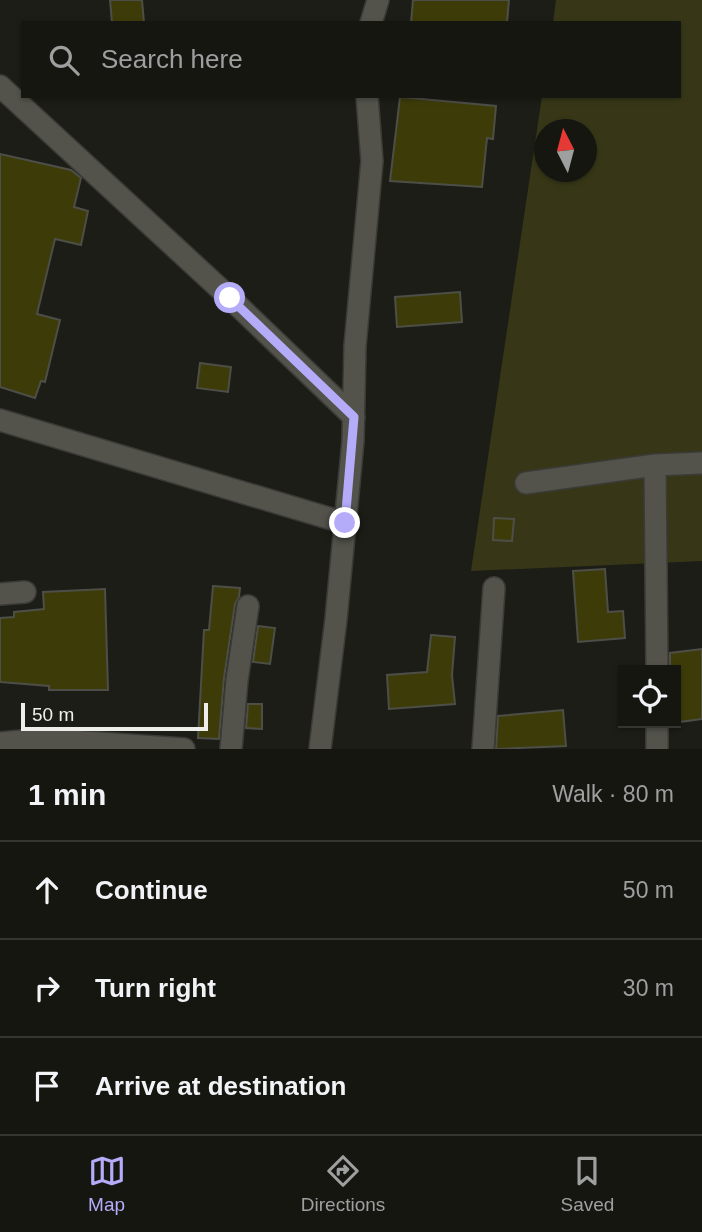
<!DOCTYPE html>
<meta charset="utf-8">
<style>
body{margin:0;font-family:Arial,sans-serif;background:#23231f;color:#f1f3f6}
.controls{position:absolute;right:21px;bottom:21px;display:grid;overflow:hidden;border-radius:0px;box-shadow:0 2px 5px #0004}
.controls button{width:63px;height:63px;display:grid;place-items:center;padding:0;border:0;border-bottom:2px solid #353531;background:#161611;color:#f1f3f6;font:35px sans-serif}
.compass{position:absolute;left:534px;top:119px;width:63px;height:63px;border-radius:50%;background:#161611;box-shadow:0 2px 5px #0004;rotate:354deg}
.scale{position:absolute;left:21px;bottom:18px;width:187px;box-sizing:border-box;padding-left:7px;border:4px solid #eeeeea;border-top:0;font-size:19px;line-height:24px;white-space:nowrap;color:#eeeeea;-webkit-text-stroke:5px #1d1d17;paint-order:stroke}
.stop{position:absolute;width:21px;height:21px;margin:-16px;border:5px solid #b4acf9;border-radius:50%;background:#fff}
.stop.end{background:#b4acf9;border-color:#fff;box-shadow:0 2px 7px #0008}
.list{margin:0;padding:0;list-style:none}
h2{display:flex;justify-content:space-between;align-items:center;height:91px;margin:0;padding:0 28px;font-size:30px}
h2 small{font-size:23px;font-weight:400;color:#9e9f9f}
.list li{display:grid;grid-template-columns:46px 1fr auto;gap:21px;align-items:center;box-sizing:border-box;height:98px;padding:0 28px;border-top:2px solid #353531}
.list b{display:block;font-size:26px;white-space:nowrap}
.list em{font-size:23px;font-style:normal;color:#9e9f9f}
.icon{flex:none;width:38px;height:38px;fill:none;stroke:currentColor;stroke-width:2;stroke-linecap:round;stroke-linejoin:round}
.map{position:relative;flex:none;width:702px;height:749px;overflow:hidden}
.search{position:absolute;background:#161611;box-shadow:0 2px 5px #0004;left:21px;right:21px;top:21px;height:77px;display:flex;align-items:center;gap:18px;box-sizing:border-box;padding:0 24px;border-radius:0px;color:#9e9f9f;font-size:26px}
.sheet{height:385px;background:#161611}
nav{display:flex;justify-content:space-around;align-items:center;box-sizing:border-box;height:98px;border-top:2px solid #353531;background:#161611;font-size:19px;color:#9e9f9f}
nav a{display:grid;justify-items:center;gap:4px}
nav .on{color:#b4acf9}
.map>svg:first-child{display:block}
.green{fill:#373718;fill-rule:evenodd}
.building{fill:#3d3c09;stroke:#4d4e47;stroke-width:2}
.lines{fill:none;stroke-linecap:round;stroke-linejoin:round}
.minor-casing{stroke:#3a3b37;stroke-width:24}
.minor{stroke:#53534c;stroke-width:21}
.route{stroke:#b4acf9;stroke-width:9}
</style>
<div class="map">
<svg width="702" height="749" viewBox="0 0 702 749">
<rect width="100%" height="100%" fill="#1d1d17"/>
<path class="green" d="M 556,0 L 702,0 L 702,561 L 471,571 L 542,96 L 679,96 L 679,23 L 553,23 ZM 544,130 L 586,130 L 586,172 L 544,172 Z"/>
<path class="building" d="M 110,0 L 142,0 L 144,23 L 112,23 Z
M 413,0 L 509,0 L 507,23 L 411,23 Z
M 400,97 L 496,106 L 493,139 L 487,138 L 482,187 L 390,181 Z
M 0,154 L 71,170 L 81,178 L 74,207 L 88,211 L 81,245 L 55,239 L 37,314 L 60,320 L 45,382 L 41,381 L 35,398 L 0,387 Z
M 460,292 L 462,322 L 397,327 L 395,297 Z
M 200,363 L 231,367 L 228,392 L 197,388 Z
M 494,518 L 514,519 L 512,541 L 493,540 Z
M 605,569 L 608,612 L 623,611 L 625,638 L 578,642 L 573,571 Z
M 213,586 L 240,588 L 239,597 L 235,604 L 224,678 L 219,739 L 198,738 L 204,630 L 209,630 Z
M 105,589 L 108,690 L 49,690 L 49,686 L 0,682 L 0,618 L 14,617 L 14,612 L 44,609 L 43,592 Z
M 258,626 L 275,628 L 270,664 L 253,662 Z
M 431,635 L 455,637 L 452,675 L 455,704 L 389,709 L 387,675 L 427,672 Z
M 702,649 L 702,719 L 679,722 L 676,670 L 670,670 L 670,653 Z
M 248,704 L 262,704 L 262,729 L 246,728 Z
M 563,710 L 566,746 L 496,749 L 498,716 Z"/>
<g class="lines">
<defs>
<path id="minor" d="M 371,23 L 378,0
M 0,86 L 230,298 L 354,417
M 0,420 L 345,523
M 655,465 L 657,670
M 526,483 L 655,465 L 702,463
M 0,594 L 25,592
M 657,723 L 657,749
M 0,743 L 43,739 L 184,749
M 231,749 L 237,680 L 248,606
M 320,749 L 336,619 L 353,441 L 355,346 L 372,161 L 367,96
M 483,749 L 494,588"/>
</defs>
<use href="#minor" class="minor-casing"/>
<use href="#minor" class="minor"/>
</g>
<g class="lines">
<path class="route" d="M 230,298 L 354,417 L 345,523"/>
</g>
</svg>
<div class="controls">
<button><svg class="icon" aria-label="locate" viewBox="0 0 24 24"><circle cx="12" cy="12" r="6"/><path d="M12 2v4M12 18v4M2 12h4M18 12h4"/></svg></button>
</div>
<svg class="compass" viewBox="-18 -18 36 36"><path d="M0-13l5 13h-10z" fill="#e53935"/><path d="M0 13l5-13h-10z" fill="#9e9f9f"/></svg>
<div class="scale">50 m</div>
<div class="stop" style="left:230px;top:298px"></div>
<div class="stop end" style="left:345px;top:523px"></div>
<div class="search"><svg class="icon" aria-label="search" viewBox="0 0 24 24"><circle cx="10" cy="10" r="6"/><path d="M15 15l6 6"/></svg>Search here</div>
</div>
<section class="sheet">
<h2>1 min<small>Walk · 80 m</small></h2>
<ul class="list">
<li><svg class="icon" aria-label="ahead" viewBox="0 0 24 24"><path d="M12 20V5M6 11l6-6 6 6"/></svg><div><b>Continue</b></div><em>50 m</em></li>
<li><svg class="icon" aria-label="right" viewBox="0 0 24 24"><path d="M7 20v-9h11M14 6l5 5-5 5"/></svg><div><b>Turn right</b></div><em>30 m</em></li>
<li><svg class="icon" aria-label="arrive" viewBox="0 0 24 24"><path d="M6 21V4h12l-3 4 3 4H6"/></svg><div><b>Arrive at destination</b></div></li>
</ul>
</section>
<nav>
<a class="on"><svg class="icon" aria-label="map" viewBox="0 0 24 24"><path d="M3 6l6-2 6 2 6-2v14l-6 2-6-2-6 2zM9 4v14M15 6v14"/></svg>Map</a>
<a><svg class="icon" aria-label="directions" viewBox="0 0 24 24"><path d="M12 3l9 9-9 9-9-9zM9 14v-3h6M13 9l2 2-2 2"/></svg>Directions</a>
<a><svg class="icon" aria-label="saved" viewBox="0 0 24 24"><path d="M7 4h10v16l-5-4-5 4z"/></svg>Saved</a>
</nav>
